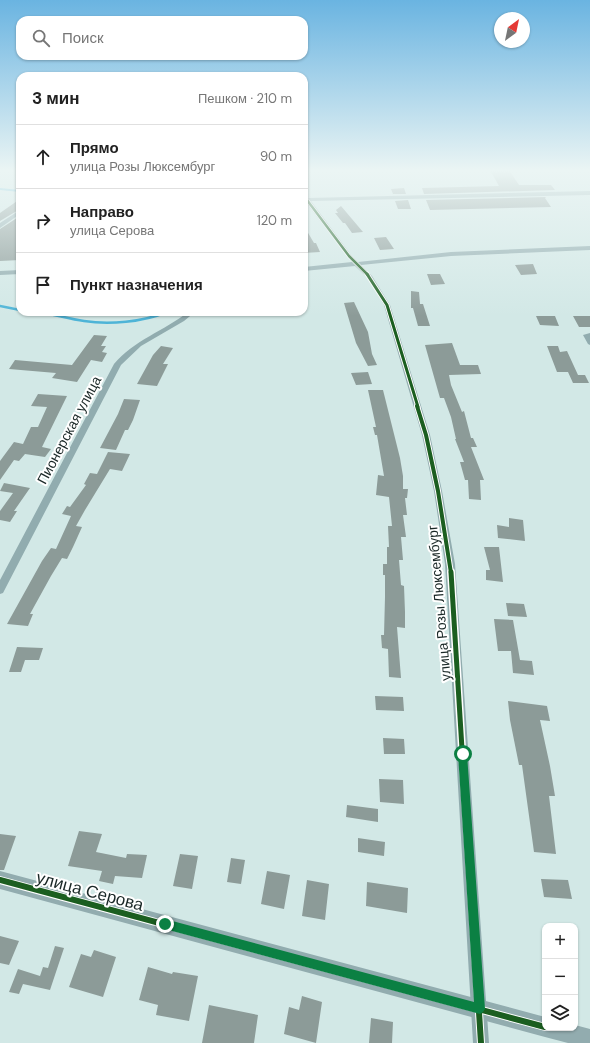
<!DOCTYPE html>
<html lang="ru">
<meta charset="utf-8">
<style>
body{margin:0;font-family:"DM Sans",sans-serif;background:#f2f2f2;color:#222}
.controls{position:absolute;right:12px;bottom:12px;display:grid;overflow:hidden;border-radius:8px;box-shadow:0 1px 3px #0004}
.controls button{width:36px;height:36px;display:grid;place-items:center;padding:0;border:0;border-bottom:1px solid #e0e0e0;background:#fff;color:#222;font:20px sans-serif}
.compass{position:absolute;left:494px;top:12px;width:36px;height:36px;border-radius:50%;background:#fff;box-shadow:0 1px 3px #0004;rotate:33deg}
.stop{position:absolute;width:12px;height:12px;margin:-9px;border:3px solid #0b8043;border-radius:50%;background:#fff}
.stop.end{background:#0b8043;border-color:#fff;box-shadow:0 1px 4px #0008}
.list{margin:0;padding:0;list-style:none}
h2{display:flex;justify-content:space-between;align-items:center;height:52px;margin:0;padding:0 16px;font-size:17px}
h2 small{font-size:13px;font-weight:400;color:#767676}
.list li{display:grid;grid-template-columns:26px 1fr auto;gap:12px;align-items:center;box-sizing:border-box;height:64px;padding:0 16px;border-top:1px solid #e0e0e0}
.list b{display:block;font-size:15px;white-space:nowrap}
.list p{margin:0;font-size:13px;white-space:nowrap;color:#767676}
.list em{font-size:13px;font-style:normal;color:#767676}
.icon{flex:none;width:22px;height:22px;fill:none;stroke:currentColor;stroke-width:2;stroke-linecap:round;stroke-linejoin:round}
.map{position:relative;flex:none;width:590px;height:1043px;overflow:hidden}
.search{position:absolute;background:#fff;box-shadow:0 1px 3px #0004;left:16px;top:16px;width:292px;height:44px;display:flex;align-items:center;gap:10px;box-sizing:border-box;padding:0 14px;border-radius:12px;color:#767676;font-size:15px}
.panel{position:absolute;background:#fff;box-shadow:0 1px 3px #0004;left:16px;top:72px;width:292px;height:244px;border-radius:12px}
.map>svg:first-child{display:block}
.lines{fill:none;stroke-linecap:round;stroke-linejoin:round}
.stream-far1{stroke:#4eb4d7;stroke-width:2}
.stream{stroke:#4eb4d7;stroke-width:2.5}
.building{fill:#8c9b98}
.street{fill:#91acaf;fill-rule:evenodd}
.secondary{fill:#92acaf;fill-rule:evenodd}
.cycleway-far4-casing{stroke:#fff;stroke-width:4}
.cycleway-far3-casing{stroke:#fff;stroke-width:5}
.cycleway-far2-casing{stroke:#fff;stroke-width:6}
.cycleway-far1-casing{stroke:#fff;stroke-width:8}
.cycleway-casing{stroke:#fff;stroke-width:8}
.cycleway-far4{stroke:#1b5e20;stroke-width:2.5}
.cycleway-far3{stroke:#1b5e20;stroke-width:3}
.cycleway-far2{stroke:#1b5e20;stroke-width:4}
.cycleway-far1{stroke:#1b5e20;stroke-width:5}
.cycleway{stroke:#1b5e20;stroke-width:6}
.route{fill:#0b8043}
.labels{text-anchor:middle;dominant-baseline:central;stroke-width:4;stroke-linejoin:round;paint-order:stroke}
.street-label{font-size:14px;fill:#1a2827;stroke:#fff}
.near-street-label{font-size:17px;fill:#1a2827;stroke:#fff}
</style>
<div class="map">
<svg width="590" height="1043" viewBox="0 0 590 1043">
<rect width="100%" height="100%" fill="#d2e8e6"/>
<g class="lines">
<path class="stream-far1" d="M 0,189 L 20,191"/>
<path class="stream" d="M 0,306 L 20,310
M 38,312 C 53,314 69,319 84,321 C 109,325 143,322 167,312"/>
</g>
<path class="building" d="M 490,170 L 509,170 L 519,185 L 551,185 L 555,190 L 424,194 L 422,188 L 499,186 Z
M 404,188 L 406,194 L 393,194 L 391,189 Z
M 546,197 L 545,198 L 551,207 L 430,210 L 426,200 Z
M 20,199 L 20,209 L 0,221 L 0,213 Z
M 408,200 L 411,209 L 398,209 L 395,201 Z
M 341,206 L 363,232 L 352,233 L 345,223 L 343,223 L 335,213 L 338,213 L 336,210 Z
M 20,216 L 20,260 L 0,261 L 0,229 Z
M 304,226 L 314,243 L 316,243 L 320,252 L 304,253 Z
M 386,237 L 394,249 L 380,250 L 374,238 Z
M 533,264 L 537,274 L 521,275 L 515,265 Z
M 427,274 L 440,274 L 445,284 L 431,285 Z
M 411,291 L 419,292 L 420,304 L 423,304 L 430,326 L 418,326 L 413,308 L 411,308 Z
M 354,302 L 368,332 L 372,354 L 377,365 L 368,366 L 356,343 L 344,303 Z
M 536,316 L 555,316 L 559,326 L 540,325 Z
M 573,316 L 590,316 L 590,327 L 579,327 Z
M 94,335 L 107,336 L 101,346 L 106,346 L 102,352 L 107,353 L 102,362 L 91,360 L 77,382 L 52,378 L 56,373 L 9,369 L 15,360 L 72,365 Z
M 452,343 L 460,365 L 478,365 L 481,374 L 449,375 L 451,385 L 462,412 L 464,411 L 471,438 L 473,438 L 477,447 L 471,447 L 484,480 L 480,480 L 481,500 L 469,499 L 468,480 L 465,480 L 460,462 L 464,462 L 455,439 L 456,439 L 451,417 L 444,398 L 440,398 L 438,391 L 425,345 Z
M 161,346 L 173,348 L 163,364 L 168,364 L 157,386 L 137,384 L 153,355 Z
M 547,346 L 558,346 L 560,352 L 567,351 L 578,375 L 585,375 L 589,383 L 573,383 L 568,372 L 557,372 Z
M 368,372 L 372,384 L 356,385 L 351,373 Z
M 368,390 L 383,390 L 400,458 L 403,476 L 403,489 L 408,489 L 407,498 L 405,498 L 407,515 L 403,515 L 406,537 L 401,537 L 403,560 L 399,560 L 401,585 L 404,586 L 405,612 L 405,628 L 397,627 L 401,678 L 389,677 L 388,649 L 382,648 L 381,635 L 384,635 L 385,597 L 385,575 L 383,575 L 383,564 L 387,564 L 387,547 L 389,547 L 388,526 L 392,526 L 389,497 L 376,495 L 378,475 L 384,476 L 377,435 L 375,435 L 373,427 L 376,427 Z
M 38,394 L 67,396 L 42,447 L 51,449 L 45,457 L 25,454 L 19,461 L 14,460 L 0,480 L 0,461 L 14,442 L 23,444 L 31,427 L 38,427 L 47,407 L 31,406 Z
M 124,399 L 140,400 L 133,420 L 128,430 L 125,430 L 116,450 L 100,448 L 118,414 Z
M 108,452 L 130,454 L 122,471 L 110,469 L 85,510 L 76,526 L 82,527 L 73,547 L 67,559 L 62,558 L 51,576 L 30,614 L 33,614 L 28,626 L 7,624 L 42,561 L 51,548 L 56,549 L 71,516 L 62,514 L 67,506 L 70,507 L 86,485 L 84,484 L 90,473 L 97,474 Z
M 4,483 L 30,488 L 14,511 L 17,511 L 10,522 L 0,520 L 0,511 L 13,493 L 0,491 Z
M 509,518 L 523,520 L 525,541 L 498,538 L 497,525 L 509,527 Z
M 484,547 L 499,547 L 503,582 L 486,580 L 486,570 L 490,570 Z
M 506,603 L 524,604 L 527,617 L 508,616 Z
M 494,619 L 513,620 L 520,660 L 532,661 L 534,675 L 513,673 L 511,651 L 498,651 Z
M 17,647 L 43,648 L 39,660 L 25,660 L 21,672 L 9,672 Z
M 375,696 L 403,697 L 404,711 L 376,710 Z
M 508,701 L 547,706 L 550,721 L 540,720 L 550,766 L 555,796 L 549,796 L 556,854 L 534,852 L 522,765 L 519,765 L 510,720 Z
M 383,738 L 404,739 L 405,754 L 384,754 Z
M 379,779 L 403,780 L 404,804 L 380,802 Z
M 347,805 L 378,809 L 378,822 L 346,817 Z
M 79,831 L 102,834 L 96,852 L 126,858 L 127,854 L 147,855 L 142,878 L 115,876 L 113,884 L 99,881 L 102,871 L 68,866 Z
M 0,834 L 16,836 L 4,870 L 0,870 Z
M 358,838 L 385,842 L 384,856 L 358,852 Z
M 180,854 L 198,856 L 192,889 L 173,886 Z
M 231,858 L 245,860 L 241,884 L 227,882 Z
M 267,871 L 290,875 L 284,909 L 261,904 Z
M 541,879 L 568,880 L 572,899 L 544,897 Z
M 307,880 L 329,884 L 325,920 L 302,916 Z
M 367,882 L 408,888 L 407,913 L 366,906 Z
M 0,936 L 19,941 L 9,965 L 0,963 Z
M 55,946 L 64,948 L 50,990 L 23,984 L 19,994 L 9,992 L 18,969 L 40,976 L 43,967 L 48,968 Z
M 94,950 L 116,957 L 103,997 L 69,987 L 81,954 L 91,957 Z
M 148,967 L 172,974 L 173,972 L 198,976 L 189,1021 L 156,1015 L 158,1005 L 139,1000 Z
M 302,996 L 322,1002 L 316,1043 L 284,1034 L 289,1007 L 299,1010 Z
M 209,1005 L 258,1015 L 254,1043 L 202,1043 Z
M 371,1018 L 393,1022 L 392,1043 L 369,1043 Z"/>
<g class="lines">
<path class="street" d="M 590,191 L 590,195 L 311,201 L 351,255 L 358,262 L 451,252 L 590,246 L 590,250 L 451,256 L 361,265 L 372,276 L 390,305 L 430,435 L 442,491 L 455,564 L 489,1043 L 473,1043 L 445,564 L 434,491 L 422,435 L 384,305 L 368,278 L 355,266 L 304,271 L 304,267 L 352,262 L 304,200 L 304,194 L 308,198 Z
M 20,210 L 20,214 L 0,228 L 0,223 Z
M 20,270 L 20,274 L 0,275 L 0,271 Z
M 188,312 L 195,312 L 184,321 L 141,346 L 121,365 L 3,593 L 0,594 L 0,580 L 114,364 C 134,340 164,331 188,312 Z
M 590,333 L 590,345 L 588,344 L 583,335 Z"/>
<path class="secondary" d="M 0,871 L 545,1017 L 545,1028 L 575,1028 L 575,1025 L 590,1029 L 590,1043 L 568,1043 L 545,1037 L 0,889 Z"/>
<defs>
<path id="cycleway-far4" d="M 304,196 L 349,256 L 368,275"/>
<path id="cycleway-far3" d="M 367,274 L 387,305 L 418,407"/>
<path id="cycleway-far2" d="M 417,406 L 426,435 L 438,491 L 451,573"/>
<path id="cycleway-far1" d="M 451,572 L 464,781"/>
<path id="cycleway" d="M 464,780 L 481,1043
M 0,880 L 545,1027"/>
</defs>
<use href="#cycleway-far4" class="cycleway-far4-casing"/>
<use href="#cycleway-far3" class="cycleway-far3-casing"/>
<use href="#cycleway-far2" class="cycleway-far2-casing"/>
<use href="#cycleway-far1" class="cycleway-far1-casing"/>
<use href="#cycleway" class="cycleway-casing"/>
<use href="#cycleway-far4" class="cycleway-far4"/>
<use href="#cycleway-far3" class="cycleway-far3"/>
<use href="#cycleway-far2" class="cycleway-far2"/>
<use href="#cycleway-far1" class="cycleway-far1"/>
<use href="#cycleway" class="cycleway"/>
</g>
<linearGradient id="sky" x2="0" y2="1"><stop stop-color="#6ab4e1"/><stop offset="0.54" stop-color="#ebf5f4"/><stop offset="1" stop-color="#ebf5f4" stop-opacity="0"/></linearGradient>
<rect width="590" height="316" fill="url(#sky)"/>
<path class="route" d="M 463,750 L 466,751 L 467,754 L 485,1009 L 483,1012 L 480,1014 L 161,928 L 160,924 L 161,921 L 165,919 L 474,1002 L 458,754 L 460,751 Z"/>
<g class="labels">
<g class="street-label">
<text transform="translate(69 430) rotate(-62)">Пионерская улица</text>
<text transform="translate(439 603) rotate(-95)">улица Розы Люксембург</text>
</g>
<g class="near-street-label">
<text transform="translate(90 891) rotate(15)">улица Серова</text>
</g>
</g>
</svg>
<div class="controls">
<button>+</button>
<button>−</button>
<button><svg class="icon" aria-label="layers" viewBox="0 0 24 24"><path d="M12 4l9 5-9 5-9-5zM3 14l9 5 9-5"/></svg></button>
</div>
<svg class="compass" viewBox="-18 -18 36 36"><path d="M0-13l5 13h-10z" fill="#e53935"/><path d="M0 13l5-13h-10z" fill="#767676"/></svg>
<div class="stop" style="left:463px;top:754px"></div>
<div class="stop end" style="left:165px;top:924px"></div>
<div class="search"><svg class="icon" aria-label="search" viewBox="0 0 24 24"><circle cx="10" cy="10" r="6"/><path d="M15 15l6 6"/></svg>Поиск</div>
<section class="panel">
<h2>3 мин<small>Пешком · 210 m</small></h2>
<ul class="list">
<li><svg class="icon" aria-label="ahead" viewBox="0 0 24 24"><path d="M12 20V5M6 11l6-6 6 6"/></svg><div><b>Прямо</b><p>улица Розы Люксембург</p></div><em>90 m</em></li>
<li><svg class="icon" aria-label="right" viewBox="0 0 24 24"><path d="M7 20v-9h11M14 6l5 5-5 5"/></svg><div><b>Направо</b><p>улица Серова</p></div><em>120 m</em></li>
<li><svg class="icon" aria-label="arrive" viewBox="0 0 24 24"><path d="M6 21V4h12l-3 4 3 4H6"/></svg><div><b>Пункт назначения</b></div></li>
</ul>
</section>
</div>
